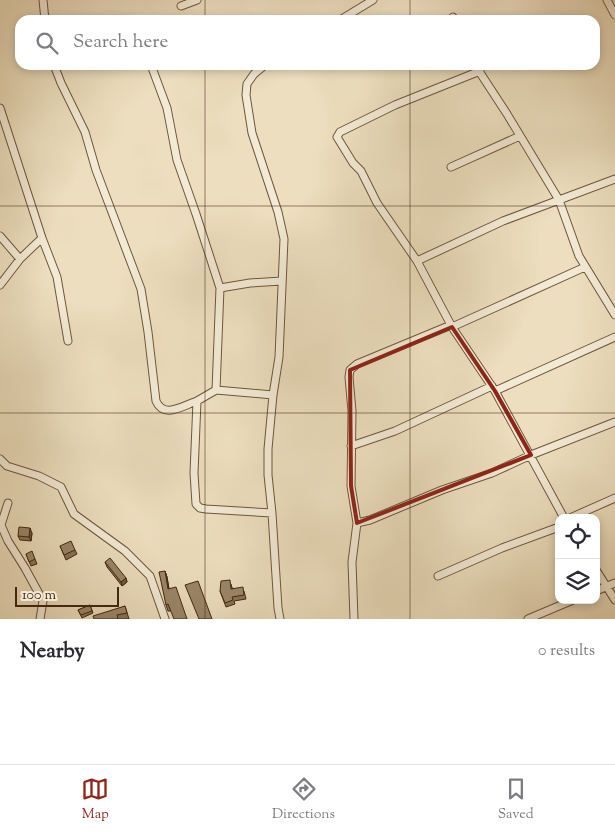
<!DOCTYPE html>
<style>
body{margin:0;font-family:"Sorts Mill Goudy",serif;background:#f7f7f7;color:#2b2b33}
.controls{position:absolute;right:15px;bottom:15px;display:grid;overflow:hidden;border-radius:10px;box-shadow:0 2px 8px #0003}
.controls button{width:45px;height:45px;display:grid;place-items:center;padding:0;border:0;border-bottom:1px solid #e1e1e2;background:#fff;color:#2b2b33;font:25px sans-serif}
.scale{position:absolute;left:15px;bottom:12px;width:104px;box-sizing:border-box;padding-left:5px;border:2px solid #442810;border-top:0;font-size:14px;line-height:18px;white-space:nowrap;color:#442810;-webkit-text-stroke:4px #f3ead5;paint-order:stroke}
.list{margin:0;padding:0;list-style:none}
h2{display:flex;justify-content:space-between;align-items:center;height:65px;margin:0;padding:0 20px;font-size:21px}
h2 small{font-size:16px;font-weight:400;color:#7c7c81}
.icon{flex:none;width:28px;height:28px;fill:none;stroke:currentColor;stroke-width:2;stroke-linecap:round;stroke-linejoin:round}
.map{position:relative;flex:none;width:615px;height:619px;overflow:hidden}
.search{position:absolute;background:#fff;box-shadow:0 2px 8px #0003;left:15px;right:15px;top:15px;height:55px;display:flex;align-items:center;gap:12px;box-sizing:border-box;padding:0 18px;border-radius:15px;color:#7c7c81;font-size:19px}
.sheet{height:145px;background:#fff}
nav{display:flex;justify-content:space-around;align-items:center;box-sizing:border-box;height:70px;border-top:1px solid #e1e1e2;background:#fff;font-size:14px;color:#7c7c81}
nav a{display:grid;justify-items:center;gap:2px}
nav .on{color:#8f2418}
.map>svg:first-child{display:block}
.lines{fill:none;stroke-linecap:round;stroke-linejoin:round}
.minor-casing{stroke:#6e563c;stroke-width:9}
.minor{stroke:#f3ead5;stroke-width:7}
.wall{fill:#85745b;stroke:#442810}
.shaded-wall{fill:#6c5e4a;stroke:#442810}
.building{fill:#9b876a;stroke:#442810}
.marked{fill:none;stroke:#8f2418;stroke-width:4;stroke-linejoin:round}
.grid{fill:none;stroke:#442810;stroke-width:1;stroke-opacity:0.55}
</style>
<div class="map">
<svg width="615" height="619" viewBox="0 0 615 619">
<rect width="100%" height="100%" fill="#ecdebe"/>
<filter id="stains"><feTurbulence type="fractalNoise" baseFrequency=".004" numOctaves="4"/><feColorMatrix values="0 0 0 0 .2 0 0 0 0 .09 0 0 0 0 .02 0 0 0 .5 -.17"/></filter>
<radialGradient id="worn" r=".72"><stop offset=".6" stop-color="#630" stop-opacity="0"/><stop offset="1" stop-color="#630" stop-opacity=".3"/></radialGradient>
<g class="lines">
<defs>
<path id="minor" d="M 43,0 L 45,20
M 607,0 L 615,15
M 181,6 L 197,0
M 340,20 L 373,0
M 452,20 L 453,17
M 54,65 L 61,83 L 85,132 L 96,170 L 141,289 L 148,332 L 156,401 C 164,419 182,406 197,401
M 151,65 L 167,108 L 177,160 L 196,214 L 220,288 L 216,390 L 273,395
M 265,65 L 254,74 L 247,84 L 246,95 L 252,133 L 278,212 L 284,239 L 279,357 L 273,395 L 268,449 L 268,475 L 272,513 L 278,608 L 280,619
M 480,71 L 395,105 L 340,132 L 337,137 L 353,163 L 361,171 L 377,203 L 417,261 L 452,327 L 495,391 L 564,518
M 0,108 L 42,238 L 20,259 L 0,285
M 451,167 L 520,136
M 615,179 L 559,200 L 579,256 L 615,315
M 0,236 L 20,259
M 42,238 L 57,277 L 68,341
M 417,261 L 503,221 L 559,200 L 507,114 L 475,65
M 220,288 L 250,283 L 282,281
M 452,327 L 585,267
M 216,390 L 197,401 L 194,473 L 196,504 L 200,508 L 206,509 L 272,513
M 495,391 L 615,337
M 351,446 L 395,431 L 492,386
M 0,459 L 7,466 L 39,476 L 61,487 L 74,514 L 125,551 L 150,576 L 165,619
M 8,503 L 1,525 L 8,541 L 25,568 L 43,601 L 40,619
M 570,518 L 615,498
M 357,523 L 370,520 L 442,490 L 492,473 L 531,455 L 615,422
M 596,570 L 615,600
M 438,576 L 502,548 L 559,527
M 596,591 L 615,583
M 354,619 L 352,562 L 357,523 L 351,486 L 352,411 L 349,377 L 350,370 L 357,364 L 451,325
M 528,619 L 573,600"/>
</defs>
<use href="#minor" class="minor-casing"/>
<use href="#minor" class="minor"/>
</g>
<path class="wall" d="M 32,533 L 31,541 L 20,540 L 18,536 Z
M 60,546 L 75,550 L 77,554 L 66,560 Z
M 26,554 L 35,559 L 37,564 L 31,566 Z
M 105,562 L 126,578 L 127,582 L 122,586 L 107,567 Z
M 165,571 L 167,577 L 169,589 L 171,611 L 168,611 L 166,605 Z
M 231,584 L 232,588 L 244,591 L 246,599 L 234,601 L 235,604 L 226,607 L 220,591 Z
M 90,605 L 93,613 L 82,618 L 78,610 Z
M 125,606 L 129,619 L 94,619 Z"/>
<path class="shaded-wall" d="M 30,528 L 32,533 L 31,541 L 29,537 Z
M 165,571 L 167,577 L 170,595 L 168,589 Z
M 126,578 L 127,582 L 122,586 L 121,582 Z"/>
<path class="building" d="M 19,527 L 30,528 L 29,537 L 18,536 Z
M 71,541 L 75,550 L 64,555 L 60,546 Z
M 32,551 L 35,559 L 29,562 L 26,554 Z
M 110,558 L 126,578 L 121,582 L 105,562 Z
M 165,571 L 168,589 L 176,587 L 187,619 L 174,619 L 168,604 L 166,605 L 159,572 Z
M 230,580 L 231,589 L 243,587 L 244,595 L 232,597 L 233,600 L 225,603 L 220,591 L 221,581 Z
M 198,581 L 212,619 L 199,619 L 185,585 Z
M 90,605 L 92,611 L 81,615 L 78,610 Z
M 125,606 L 127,613 L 117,615 L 118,619 L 94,619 L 93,616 Z"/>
<path class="marked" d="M 452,327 L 495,391 L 531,455 L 357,523 L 351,486 L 350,370 Z"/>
<path class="grid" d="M 205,0 L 205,20M 410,0 L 410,20M 205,65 L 205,619M 410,65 L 410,619M 0,206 L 615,206M 0,413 L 615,413"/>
<rect width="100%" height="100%" filter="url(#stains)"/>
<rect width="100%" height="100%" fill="url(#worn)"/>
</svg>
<div class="controls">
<button><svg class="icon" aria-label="locate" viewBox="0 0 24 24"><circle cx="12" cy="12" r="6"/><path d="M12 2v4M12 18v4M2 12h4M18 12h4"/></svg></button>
<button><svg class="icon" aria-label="layers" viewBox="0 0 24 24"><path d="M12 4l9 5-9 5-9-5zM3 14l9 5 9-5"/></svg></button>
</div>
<div class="scale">100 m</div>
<div class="search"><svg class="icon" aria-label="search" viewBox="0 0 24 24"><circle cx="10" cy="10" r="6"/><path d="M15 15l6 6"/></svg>Search here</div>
</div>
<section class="sheet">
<h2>Nearby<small>0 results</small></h2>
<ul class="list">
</ul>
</section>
<nav>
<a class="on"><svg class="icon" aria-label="map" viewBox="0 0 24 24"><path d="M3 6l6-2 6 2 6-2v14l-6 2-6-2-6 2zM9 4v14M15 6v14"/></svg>Map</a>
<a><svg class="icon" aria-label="directions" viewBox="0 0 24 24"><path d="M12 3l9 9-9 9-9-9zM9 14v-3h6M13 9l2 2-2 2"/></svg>Directions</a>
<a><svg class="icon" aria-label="saved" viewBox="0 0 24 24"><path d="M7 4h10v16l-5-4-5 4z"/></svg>Saved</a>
</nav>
